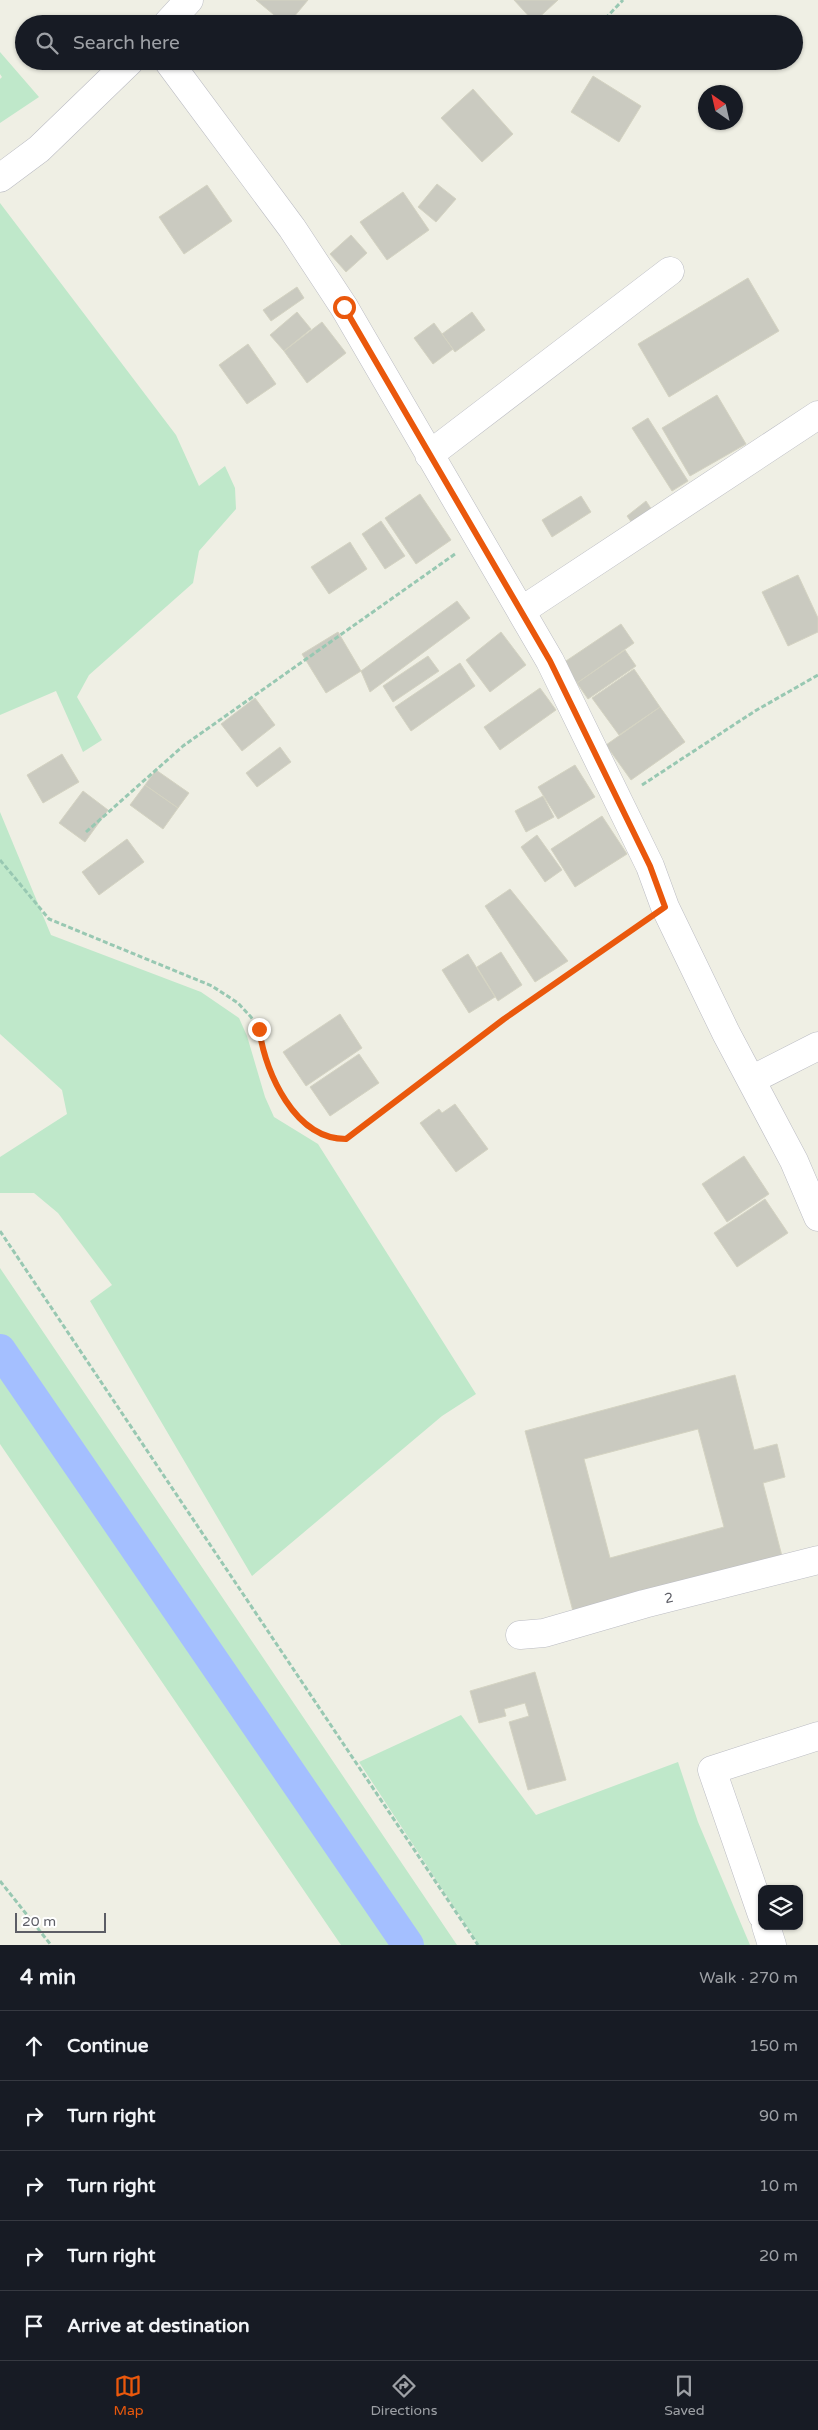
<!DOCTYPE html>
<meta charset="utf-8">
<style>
body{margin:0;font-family:"Varela Round",sans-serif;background:#242831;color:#f1f3f6}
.controls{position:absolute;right:15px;bottom:15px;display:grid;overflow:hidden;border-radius:10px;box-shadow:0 1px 4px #0004}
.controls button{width:45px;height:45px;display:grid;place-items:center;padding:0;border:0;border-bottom:1px solid #363941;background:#171b24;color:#f1f3f6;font:25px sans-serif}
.compass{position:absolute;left:698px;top:85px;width:45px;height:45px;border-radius:50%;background:#171b24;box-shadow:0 1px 4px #0004;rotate:326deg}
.scale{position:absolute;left:15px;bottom:12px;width:91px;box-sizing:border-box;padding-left:5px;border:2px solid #5c5d65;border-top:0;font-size:14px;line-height:18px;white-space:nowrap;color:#5c5d65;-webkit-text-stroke:4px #fff;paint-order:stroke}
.stop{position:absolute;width:15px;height:15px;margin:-11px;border:4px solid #ea580c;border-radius:50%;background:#fff}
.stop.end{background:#ea580c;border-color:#fff;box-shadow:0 1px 5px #0008}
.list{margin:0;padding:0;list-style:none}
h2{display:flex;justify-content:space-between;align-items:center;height:65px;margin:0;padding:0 20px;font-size:21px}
h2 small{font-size:16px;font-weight:400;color:#9ea1a6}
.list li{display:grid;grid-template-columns:32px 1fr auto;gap:15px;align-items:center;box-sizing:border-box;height:70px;padding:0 20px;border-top:1px solid #363941}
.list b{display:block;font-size:19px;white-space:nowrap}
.list em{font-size:16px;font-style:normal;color:#9ea1a6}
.icon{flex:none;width:28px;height:28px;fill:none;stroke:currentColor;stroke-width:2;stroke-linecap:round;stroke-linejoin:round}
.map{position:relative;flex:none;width:818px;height:1945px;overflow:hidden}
.search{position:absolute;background:#171b24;box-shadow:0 1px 4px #0004;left:15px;right:15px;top:15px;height:55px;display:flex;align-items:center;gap:12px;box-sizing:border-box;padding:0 18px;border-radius:28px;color:#9ea1a6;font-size:19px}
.sheet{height:415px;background:#171b24}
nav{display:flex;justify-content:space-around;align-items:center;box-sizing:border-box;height:70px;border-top:1px solid #363941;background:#171b24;font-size:14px;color:#9ea1a6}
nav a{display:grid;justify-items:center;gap:2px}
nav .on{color:#ea580c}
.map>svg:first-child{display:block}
.green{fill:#bfe8ca}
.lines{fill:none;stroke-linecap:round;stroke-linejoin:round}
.canal{stroke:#a4bfff;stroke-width:32}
.building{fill:#cacac0;stroke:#d4d3c2;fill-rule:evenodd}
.minor-casing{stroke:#bbbcc3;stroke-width:29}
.path{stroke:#98c8b2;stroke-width:3;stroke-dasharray:5 2.5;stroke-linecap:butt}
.minor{stroke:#fff;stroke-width:28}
.route{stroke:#ea580c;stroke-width:6}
.labels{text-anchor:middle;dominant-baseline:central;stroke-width:4;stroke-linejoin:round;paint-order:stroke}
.street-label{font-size:14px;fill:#5c5d65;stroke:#fff}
</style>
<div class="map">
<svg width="818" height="1945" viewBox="0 0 818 1945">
<rect width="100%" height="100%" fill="#efefe4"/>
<path class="green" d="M 0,52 L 39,97 L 0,123 L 0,79 L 2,77 L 0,74 Z
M 0,203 L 176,435 L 199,486 L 225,466 L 235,488 L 236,509 L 199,551 L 193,583 L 89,675 L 77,697 L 102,740 L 83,752 L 56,691 L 0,715 Z
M 0,812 L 51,935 L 201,992 L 239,1018 L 247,1036 L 265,1097 L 274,1117 L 318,1144 L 476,1394 L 442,1416 L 252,1576 L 90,1301 L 112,1285 L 58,1213 L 34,1193 L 0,1193 L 0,1157 L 67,1114 L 62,1090 L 0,1034 Z
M 0,1268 L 457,1945 L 341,1945 L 0,1444 Z
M 461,1715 L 536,1815 L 678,1762 L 698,1822 L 750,1945 L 479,1945 L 359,1762 Z"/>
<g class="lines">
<path class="canal" d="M 0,1350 L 408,1945"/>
</g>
<path class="building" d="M 256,0 L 308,0 L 288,24 L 285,24 Z
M 514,0 L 558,0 L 534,22 Z
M 593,76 L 641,106 L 619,142 L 571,112 Z
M 473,89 L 513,134 L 482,162 L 441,118 Z
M 437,184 L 456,199 L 436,222 L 418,207 Z
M 207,185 L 232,221 L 184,254 L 159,217 Z
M 403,192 L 429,230 L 387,260 L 360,222 Z
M 351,235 L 367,253 L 346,272 L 330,254 Z
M 748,278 L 779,331 L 669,397 L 638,344 Z
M 297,287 L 304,298 L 271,321 L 263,310 Z
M 297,312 L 311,329 L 284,351 L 270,335 Z
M 472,312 L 485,330 L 455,352 L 442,334 Z
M 322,322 L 346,353 L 307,383 L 284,351 Z
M 434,323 L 453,349 L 433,364 L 414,338 Z
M 248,344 L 276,384 L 247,404 L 219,365 Z
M 717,395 L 746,444 L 690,476 L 662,428 Z
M 648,418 L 688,481 L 672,491 L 632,428 Z
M 420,494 L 451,540 L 416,564 L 385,518 Z
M 581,496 L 591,512 L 552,537 L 542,520 Z
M 646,501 L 658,519 L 639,533 L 627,516 Z
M 381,521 L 405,556 L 385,569 L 362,534 Z
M 350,542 L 367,569 L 329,594 L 311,567 Z
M 798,575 L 818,618 L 818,632 L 788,646 L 762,592 Z
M 457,601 L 470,618 L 370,692 L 361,671 Z
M 621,624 L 634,643 L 577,683 L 563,663 Z
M 338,632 L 361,671 L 326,693 L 302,654 Z
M 501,632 L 526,665 L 490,692 L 466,660 Z
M 625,650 L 636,666 L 588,699 L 577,683 Z
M 428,656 L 439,671 L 393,702 L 383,686 Z
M 460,663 L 475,686 L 411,731 L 395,707 Z
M 634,669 L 660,707 L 619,735 L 592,698 Z
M 540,688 L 556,710 L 500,750 L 484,727 Z
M 255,698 L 275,725 L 242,751 L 221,724 Z
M 660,707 L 685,742 L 631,780 L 606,745 Z
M 280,747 L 291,762 L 257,787 L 246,773 Z
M 62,754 L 79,782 L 43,803 L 27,775 Z
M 575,765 L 595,797 L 558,819 L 538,787 Z
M 156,770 L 189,793 L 178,808 L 145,785 Z
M 145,785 L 178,808 L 163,829 L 130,805 Z
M 83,791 L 108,810 L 85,842 L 59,823 Z
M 543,796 L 554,817 L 526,832 L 515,811 Z
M 602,816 L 627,854 L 575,887 L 551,849 Z
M 537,835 L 562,870 L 545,882 L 521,847 Z
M 127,839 L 144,862 L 99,895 L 82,872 Z
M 510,889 L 568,961 L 535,982 L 485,906 Z
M 501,952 L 522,985 L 498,1001 L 477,967 Z
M 468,954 L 495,997 L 469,1013 L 442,970 Z
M 340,1014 L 362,1048 L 306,1086 L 283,1052 Z
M 359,1054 L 379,1083 L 330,1116 L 310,1087 Z
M 455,1104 L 488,1149 L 456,1172 L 420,1123 L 439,1109 L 442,1113 Z
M 744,1156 L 769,1194 L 727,1222 L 702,1184 Z
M 765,1199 L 788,1233 L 737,1267 L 714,1233 Z
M 735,1375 L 754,1450 L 777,1444 L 785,1477 L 763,1483 L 783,1560 L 574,1615 L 525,1431 ZM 698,1429 L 724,1527 L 610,1558 L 584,1459 Z
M 535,1672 L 566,1780 L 528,1790 L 509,1722 L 529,1716 L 525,1703 L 504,1709 L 506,1716 L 479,1723 L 470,1691 Z"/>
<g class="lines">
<defs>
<path id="minor" d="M 167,24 L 189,0
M 168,61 L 292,228 L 344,307 L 550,661 L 650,866 L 665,907 L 726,1033 L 794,1161 L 818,1217
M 0,178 L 39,149 L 130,61
M 429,455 L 670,271
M 521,611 L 818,415
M 751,1080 L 818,1046
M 520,1635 L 544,1633 L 644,1604 L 818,1560
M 762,1915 L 712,1770 L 818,1736
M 766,1926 L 772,1945"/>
</defs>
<use href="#minor" class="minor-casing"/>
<path class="path" d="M 600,24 L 623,0
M 642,785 L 755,711 L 818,675
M 86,832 L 183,746 L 455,554
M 0,860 L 49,919 L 212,986 L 238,1003 L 251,1017 L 259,1029 L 263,1052 L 282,1095 L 307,1127 L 332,1139 L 345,1139 L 504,1019 L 640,924
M 0,1231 L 478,1945
M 0,1881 L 51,1945"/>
<use href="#minor" class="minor"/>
</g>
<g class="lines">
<path class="route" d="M 259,1029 C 266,1073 294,1139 346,1139 L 504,1019 L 665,907 L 650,866 L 550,661 L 344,307"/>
</g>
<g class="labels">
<g class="street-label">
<text transform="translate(669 1598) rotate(-14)">2</text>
</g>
</g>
</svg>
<div class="controls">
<button><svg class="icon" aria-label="layers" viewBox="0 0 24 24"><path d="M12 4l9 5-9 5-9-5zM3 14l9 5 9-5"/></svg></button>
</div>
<svg class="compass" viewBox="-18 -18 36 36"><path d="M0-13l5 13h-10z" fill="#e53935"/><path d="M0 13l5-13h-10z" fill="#9ea1a6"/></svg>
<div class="scale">20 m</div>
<div class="stop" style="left:344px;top:307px"></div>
<div class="stop end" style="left:259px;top:1029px"></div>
<div class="search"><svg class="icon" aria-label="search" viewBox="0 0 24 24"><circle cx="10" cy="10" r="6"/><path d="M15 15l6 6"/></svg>Search here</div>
</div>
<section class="sheet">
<h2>4 min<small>Walk · 270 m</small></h2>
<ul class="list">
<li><svg class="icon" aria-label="ahead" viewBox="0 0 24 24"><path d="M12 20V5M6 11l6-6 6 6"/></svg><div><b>Continue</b></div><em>150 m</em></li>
<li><svg class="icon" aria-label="right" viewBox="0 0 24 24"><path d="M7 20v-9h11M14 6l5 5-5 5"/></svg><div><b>Turn right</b></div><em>90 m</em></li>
<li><svg class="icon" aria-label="right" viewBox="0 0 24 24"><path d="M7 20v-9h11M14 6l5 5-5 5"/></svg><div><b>Turn right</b></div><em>10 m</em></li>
<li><svg class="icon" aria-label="right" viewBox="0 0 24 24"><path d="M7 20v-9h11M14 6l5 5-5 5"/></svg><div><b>Turn right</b></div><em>20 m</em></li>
<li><svg class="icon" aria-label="arrive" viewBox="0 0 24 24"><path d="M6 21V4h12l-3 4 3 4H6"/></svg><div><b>Arrive at destination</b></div></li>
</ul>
</section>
<nav>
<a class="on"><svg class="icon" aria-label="map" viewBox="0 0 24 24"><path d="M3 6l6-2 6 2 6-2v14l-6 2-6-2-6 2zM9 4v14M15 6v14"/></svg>Map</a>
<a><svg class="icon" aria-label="directions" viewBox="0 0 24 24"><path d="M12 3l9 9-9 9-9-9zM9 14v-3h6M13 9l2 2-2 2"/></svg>Directions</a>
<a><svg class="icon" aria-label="saved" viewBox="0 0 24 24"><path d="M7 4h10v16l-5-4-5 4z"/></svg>Saved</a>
</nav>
